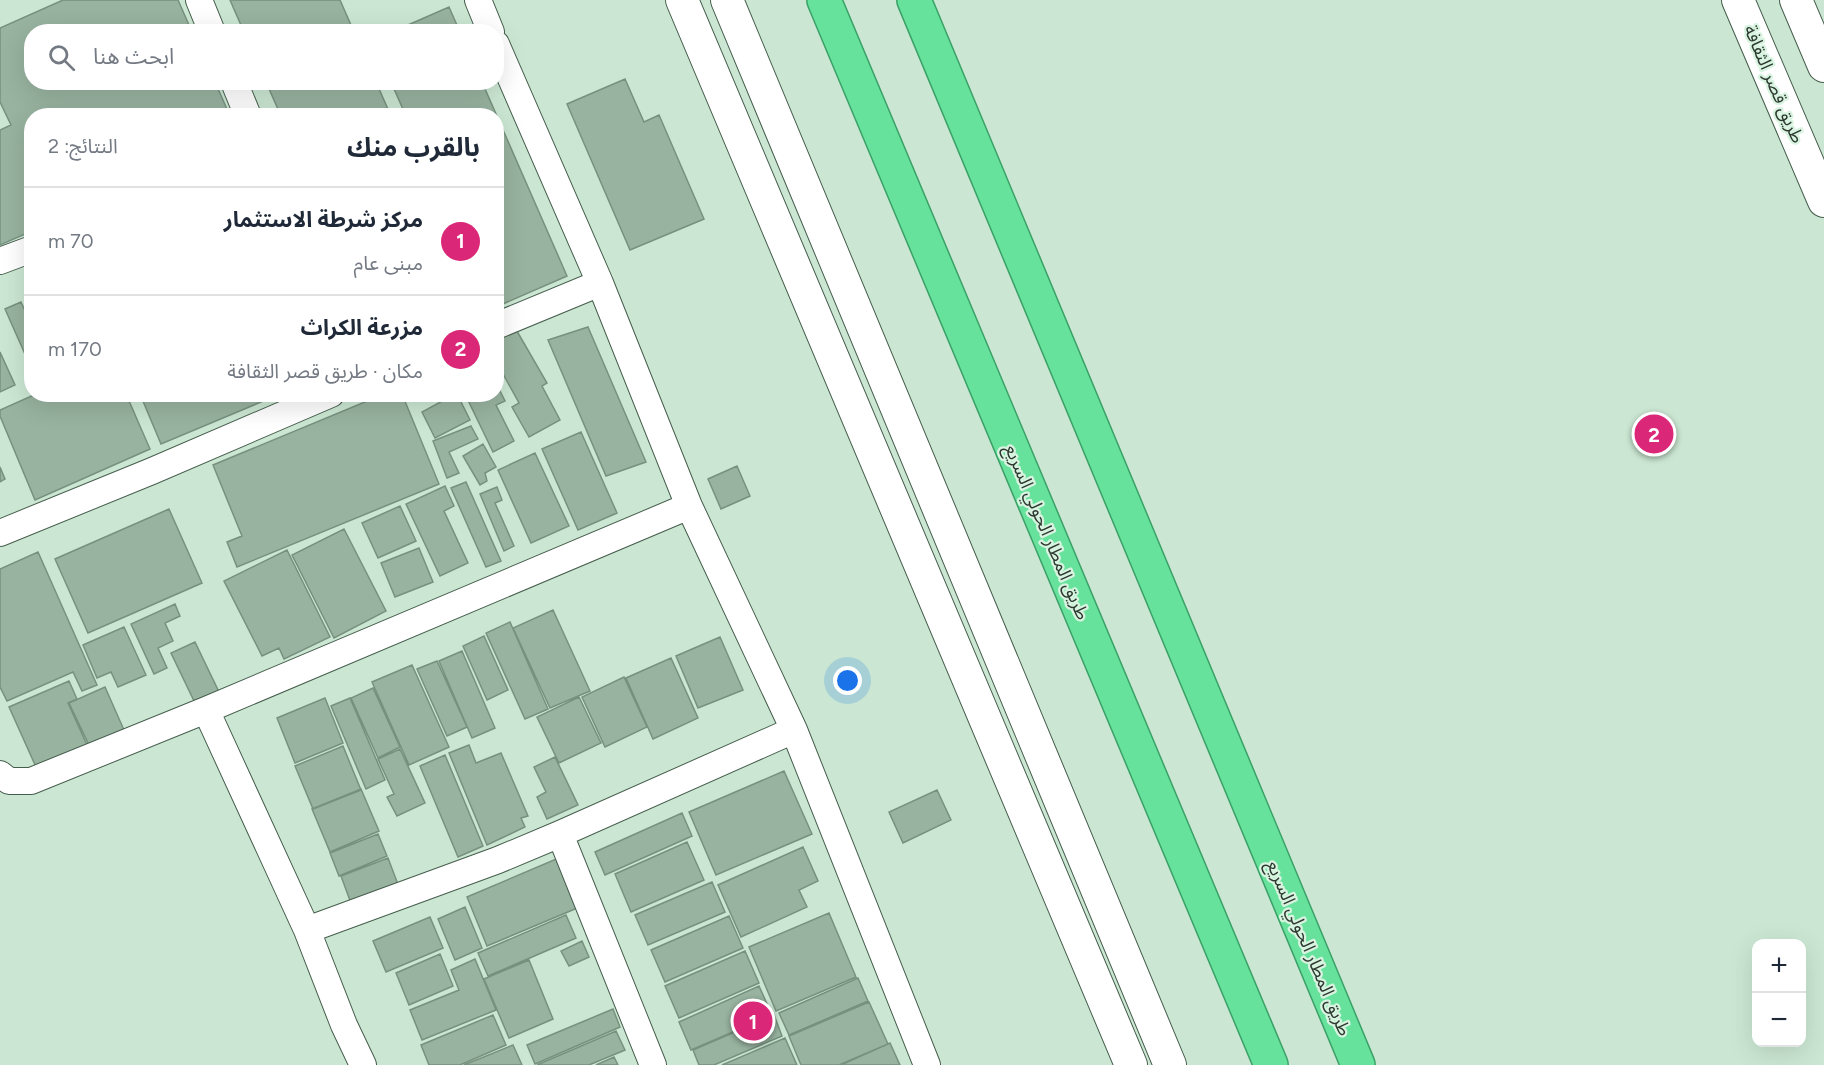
<!DOCTYPE html>
<html lang="ar">
<meta charset="utf-8">
<style>
body{margin:0;font-family:Figtree,"Noto Sans Arabic",sans-serif;background:#f6f6f7;color:#1f2937;direction:rtl}
.controls{position:absolute;right:18px;bottom:18px;display:grid;overflow:hidden;border-radius:12px;box-shadow:0 6px 24px #0002}
.controls button{width:54px;height:54px;display:grid;place-items:center;padding:0;border:0;border-bottom:2px solid #e0e1e3;background:#fff;color:#1f2937;font:30px sans-serif}
.you{position:absolute;left:848px;top:681px;width:21px;height:21px;margin:-15px;border:4px solid #fff;border-radius:50%;background:#1a73e8;box-shadow:0 0 0 9px #1a73e833}
.badge{display:grid;place-items:center;width:39px;height:39px;border-radius:50%;background:#db2777;color:#fff;font-size:20px;font-weight:700}
.pin{position:absolute;translate:-50% -50%;border:3px solid #fff;box-shadow:0 2px 6px #0006}
.list{margin:0;padding:0;list-style:none}
h2{display:flex;justify-content:space-between;align-items:center;height:78px;margin:0;padding:0 24px;font-size:26px}
h2 small{font-size:20px;font-weight:400;color:#747a83}
.list li{display:grid;grid-template-columns:39px 1fr auto;gap:18px;align-items:center;box-sizing:border-box;height:108px;padding:0 24px;border-top:2px solid #e0e1e3}
.list b{display:block;font-size:22px;white-space:nowrap}
.list p{margin:0;font-size:20px;white-space:nowrap;color:#747a83}
.list em{font-size:20px;font-style:normal;color:#747a83}
.icon{flex:none;width:33px;height:33px;fill:none;stroke:currentColor;stroke-width:2;stroke-linecap:round;stroke-linejoin:round}
.map{position:relative;flex:none;width:1824px;height:1065px;overflow:hidden;direction:ltr}
.search{position:absolute;background:#fff;box-shadow:0 6px 24px #0002;left:24px;top:24px;width:480px;height:66px;display:flex;align-items:center;gap:15px;box-sizing:border-box;padding:0 21px;border-radius:24px;color:#747a83;font-size:22px}
.panel{position:absolute;background:#fff;box-shadow:0 6px 24px #0002;left:24px;top:108px;width:480px;height:294px;border-radius:24px;direction:rtl}
.map>svg:first-child{display:block}
.building{fill:#98b3a0;stroke:#78917f;stroke-width:1.5}
.lines{fill:none;stroke-linecap:round;stroke-linejoin:round}
.minor-casing{stroke:#455d4c;stroke-width:28}
.tertiary-casing{stroke:#455d4c;stroke-width:34}
.trunk-casing{stroke:#3aa167;stroke-width:36}
.minor{stroke:#fff;stroke-width:26}
.tertiary{stroke:#fff;stroke-width:32}
.trunk{stroke:#67e29c;stroke-width:33}
.labels{text-anchor:middle;dominant-baseline:central;stroke-width:4.5;stroke-linejoin:round;paint-order:stroke}
.street-label{font-size:18px;fill:#2d3830;stroke:#d8f4e0}
</style>
<div class="map">
<svg width="1824" height="1065" viewBox="0 0 1824 1065">
<rect width="100%" height="100%" fill="#cbe7d3"/>
<path class="building" d="M 63,0 L 178,0 L 192,32 L 32,32 L 32,82 L 215,82 L 230,116 L 32,116 L 32,231 L 0,245 L 0,130 L 11,125 L 0,102 L 0,28 Z
M 230,0 L 340,0 L 354,32 L 244,32 Z
M 449,7 L 460,32 L 392,32 Z
M 625,79 L 644,122 L 659,115 L 704,219 L 630,250 L 567,104 Z
M 266,82 L 376,82 L 391,116 L 281,116 Z
M 391,82 L 482,82 L 567,276 L 496,307 L 496,116 L 406,116 Z
M 21,302 L 32,326 L 32,370 L 5,309 Z
M 514,326 L 547,383 L 542,386 L 560,420 L 529,437 L 512,407 L 519,403 L 503,374 L 496,378 L 496,336 Z
M 588,327 L 646,462 L 606,476 L 548,340 Z
M 0,352 L 15,385 L 0,392 Z
M 496,383 L 505,401 L 496,405 L 514,441 L 493,452 L 466,396 L 470,394 L 496,394 Z
M 36,394 L 126,394 L 150,449 L 35,500 L 0,416 L 0,410 Z
M 140,394 L 280,394 L 161,444 Z
M 384,394 L 402,394 L 439,484 L 237,567 L 227,542 L 242,536 L 213,465 Z
M 455,394 L 457,394 L 470,420 L 435,438 L 422,412 Z
M 471,426 L 478,439 L 449,452 L 459,473 L 447,478 L 433,441 Z
M 581,432 L 617,513 L 578,530 L 542,449 Z
M 483,444 L 496,467 L 485,473 L 487,481 L 480,485 L 463,456 Z
M 535,453 L 569,526 L 531,543 L 498,470 Z
M 737,466 L 750,496 L 721,509 L 708,479 Z
M 0,467 L 5,479 L 0,482 Z
M 466,482 L 501,561 L 486,567 L 451,488 Z
M 445,486 L 454,506 L 444,511 L 468,563 L 440,576 L 406,504 Z
M 497,487 L 502,500 L 495,503 L 514,546 L 504,551 L 480,494 Z
M 400,506 L 416,541 L 378,558 L 362,523 Z
M 169,509 L 202,583 L 88,633 L 55,559 Z
M 344,529 L 386,611 L 334,638 L 292,555 Z
M 419,548 L 433,582 L 395,597 L 381,563 Z
M 287,550 L 330,637 L 284,659 L 279,648 L 262,656 L 224,581 Z
M 38,552 L 97,685 L 82,691 L 73,672 L 7,701 L 0,687 L 0,569 Z
M 175,604 L 180,616 L 165,623 L 173,641 L 158,648 L 167,668 L 154,674 L 131,624 Z
M 553,610 L 590,691 L 550,708 L 513,628 Z
M 510,622 L 548,709 L 525,719 L 486,633 Z
M 124,627 L 146,675 L 118,687 L 111,672 L 97,678 L 83,645 Z
M 484,636 L 508,690 L 487,700 L 463,646 Z
M 720,637 L 743,690 L 698,708 L 676,656 Z
M 195,642 L 219,692 L 195,703 L 171,653 Z
M 462,651 L 495,728 L 472,738 L 439,661 Z
M 671,658 L 698,718 L 653,739 L 626,678 Z
M 437,661 L 467,727 L 447,736 L 417,669 Z
M 412,665 L 449,747 L 409,765 L 372,682 Z
M 624,677 L 647,727 L 605,747 L 582,697 Z
M 69,681 L 77,699 L 68,703 L 87,745 L 36,767 L 9,707 Z
M 105,687 L 124,730 L 89,745 L 69,703 Z
M 373,688 L 400,747 L 378,758 L 351,698 Z
M 579,697 L 601,743 L 559,763 L 537,717 Z
M 325,698 L 343,743 L 295,763 L 277,718 Z
M 350,698 L 385,780 L 366,789 L 331,706 Z
M 469,745 L 476,763 L 501,753 L 528,816 L 521,818 L 525,827 L 487,845 L 449,753 Z
M 343,746 L 361,790 L 313,809 L 295,766 Z
M 400,749 L 425,803 L 397,816 L 387,797 L 394,794 L 378,759 Z
M 445,755 L 483,846 L 458,857 L 420,766 Z
M 555,757 L 578,805 L 547,819 L 537,797 L 546,792 L 534,767 Z
M 784,771 L 812,834 L 716,875 L 689,812 Z
M 361,789 L 379,831 L 330,852 L 312,809 Z
M 937,790 L 951,820 L 903,843 L 889,812 Z
M 682,813 L 692,836 L 605,875 L 595,852 Z
M 378,834 L 387,856 L 339,876 L 330,853 Z
M 687,842 L 704,880 L 631,912 L 615,874 Z
M 803,847 L 818,881 L 799,890 L 807,907 L 741,937 L 718,885 Z
M 561,857 L 582,906 L 487,946 L 467,897 Z
M 388,858 L 399,887 L 352,906 L 341,876 Z
M 712,882 L 725,912 L 648,945 L 635,915 Z
M 465,907 L 482,948 L 455,960 L 438,919 Z
M 829,913 L 856,977 L 776,1011 L 749,947 Z
M 566,915 L 576,938 L 488,976 L 478,953 Z
M 729,916 L 743,948 L 665,982 L 651,950 Z
M 430,917 L 443,948 L 386,972 L 373,941 Z
M 582,941 L 589,957 L 569,966 L 561,951 Z
M 745,951 L 759,983 L 679,1018 L 665,986 Z
M 440,954 L 453,986 L 409,1005 L 396,973 Z
M 475,959 L 496,1010 L 422,1040 L 410,1010 L 459,990 L 451,970 Z
M 529,960 L 553,1019 L 509,1038 L 484,979 Z
M 858,978 L 868,1001 L 789,1035 L 779,1013 Z
M 759,986 L 772,1015 L 691,1050 L 679,1022 Z
M 869,1002 L 888,1044 L 839,1065 L 801,1065 L 789,1036 Z
M 613,1009 L 620,1027 L 535,1064 L 527,1045 Z
M 493,1015 L 506,1045 L 460,1065 L 429,1065 L 421,1045 Z
M 774,1015 L 782,1036 L 714,1065 L 699,1065 L 693,1050 Z
M 616,1031 L 625,1050 L 589,1065 L 537,1065 Z
M 785,1038 L 797,1065 L 722,1065 Z
M 890,1043 L 900,1065 L 841,1065 Z
M 513,1045 L 522,1065 L 464,1065 Z
M 614,1057 L 618,1065 L 596,1065 Z"/>
<g class="lines">
<defs>
<path id="minor" d="M 199,0 L 212,32
M 478,0 L 491,32
M 496,44 L 600,283 L 689,506 L 794,730 L 927,1065
M 234,82 L 248,116
M 0,261 L 32,249
M 496,326 L 600,283
M 0,533 L 152,471 L 331,394
M 206,710 L 307,930 L 344,1025 L 363,1065
M 0,774 L 9,781 L 31,781 L 206,710 L 689,506
M 560,834 L 653,1065
M 307,930 L 498,860 L 560,834 L 794,730"/>
<path id="tertiary" d="M 682,0 L 1131,1065
M 727,0 L 1170,1065
M 1738,0 L 1824,201
M 1796,0 L 1824,66"/>
<path id="trunk" d="M 824,0 L 1271,1065
M 914,0 L 1358,1065"/>
</defs>
<use href="#minor" class="minor-casing"/>
<use href="#tertiary" class="tertiary-casing"/>
<use href="#trunk" class="trunk-casing"/>
<use href="#minor" class="minor"/>
<use href="#tertiary" class="tertiary"/>
<use href="#trunk" class="trunk"/>
</g>
<g class="labels">
<g class="street-label">
<text transform="translate(1774 84) rotate(67)">طريق قصر الثقافة</text>
<text transform="translate(1047 532) rotate(67)">طريق المطار الحولي السريع</text>
<text transform="translate(1309 948) rotate(67)">طريق المطار الحولي السريع</text>
</g>
</g>
</svg>
<div class="controls">
<button>+</button>
<button>−</button>
</div>
<div class="you"></div>
<div class="pin badge" style="left:753px;top:1021px">1</div>
<div class="pin badge" style="left:1654px;top:434px">2</div>
<div class="search"><svg class="icon" aria-label="search" viewBox="0 0 24 24"><circle cx="10" cy="10" r="6"/><path d="M15 15l6 6"/></svg>ابحث هنا</div>
<section class="panel">
<h2>بالقرب منك<small>النتائج: 2</small></h2>
<ul class="list">
<li><span class="badge">1</span><div><b>مركز شرطة الاستثمار</b><p>مبنى عام</p></div><em>70 m</em></li>
<li><span class="badge">2</span><div><b>مزرعة الكراث</b><p>مكان · طريق قصر الثقافة</p></div><em>170 m</em></li>
</ul>
</section>
</div>
